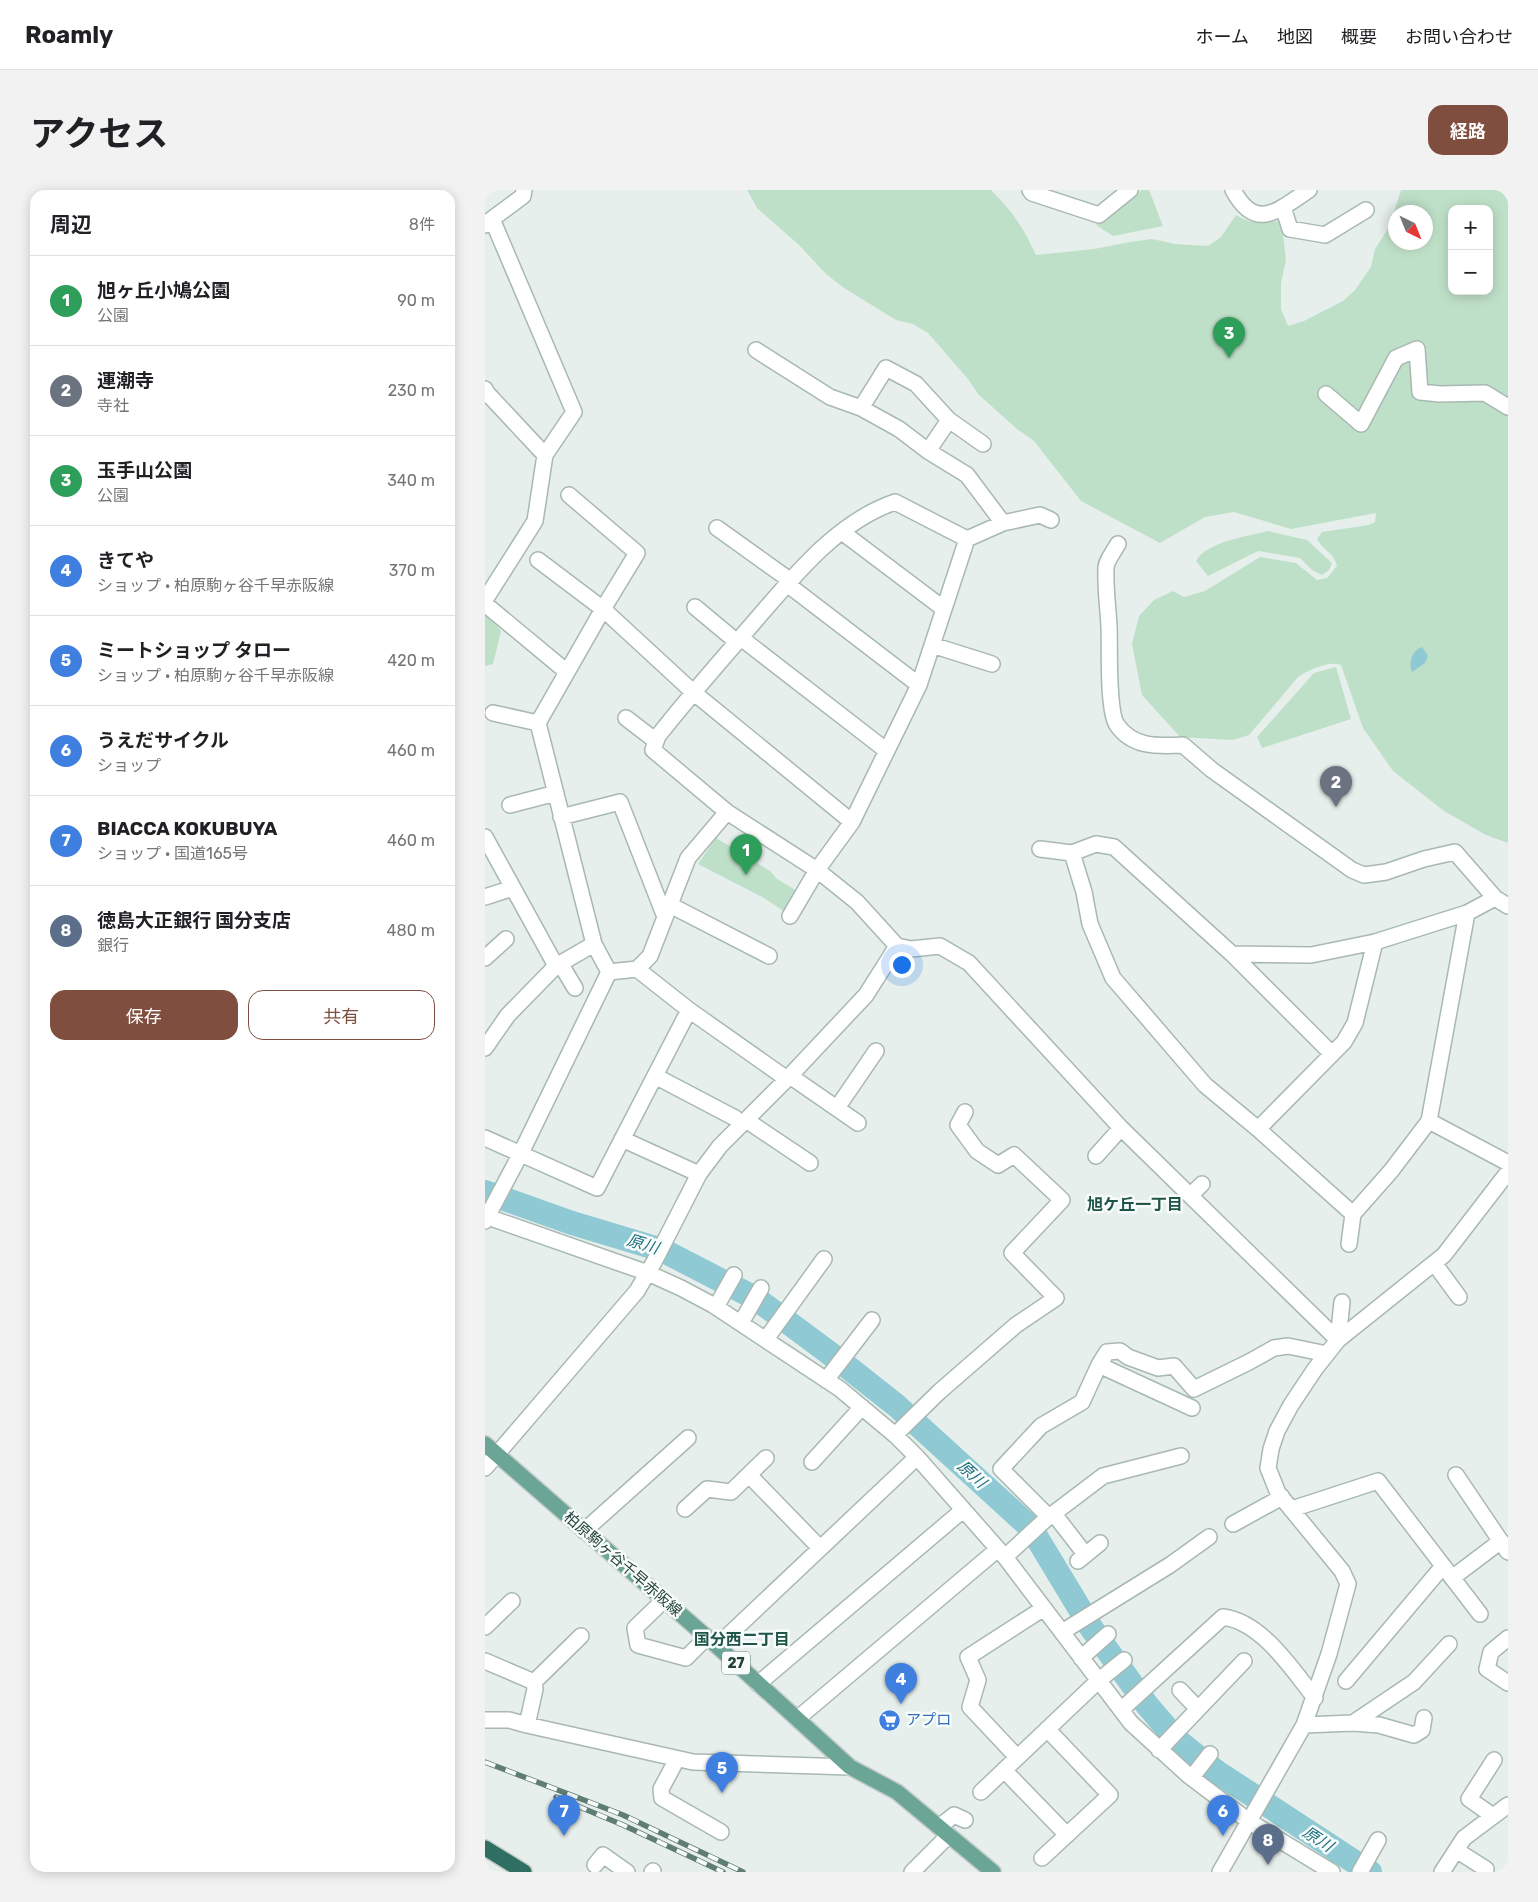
<!DOCTYPE html>
<html lang="ja">
<meta charset="utf-8">
<style>
body{margin:0;font-family:Rubik,"Noto Sans JP",sans-serif;background:#f2f2f2;color:#202124}
.controls{position:absolute;right:15px;top:15px;display:grid;overflow:hidden;border-radius:10px;box-shadow:0 2px 12px #0003}
.controls button{width:45px;height:45px;display:grid;place-items:center;padding:0;border:0;border-bottom:1px solid #e0e0e0;background:#fff;color:#202124;font:25px sans-serif}
.compass{position:absolute;left:903px;top:15px;width:45px;height:45px;border-radius:50%;background:#fff;box-shadow:0 2px 12px #0003;rotate:137deg}
.you{position:absolute;left:416px;top:774px;width:18px;height:18px;margin:-12px;border:4px solid #fff;border-radius:50%;background:#1a73e8;box-shadow:0 0 0 8px #1a73e833}
.badge{display:grid;place-items:center;width:32px;height:32px;border-radius:50%;background:#7f4e3f;color:#fff;font-size:16px;font-weight:700}
.pin{position:absolute;translate:-50% -41px;filter:drop-shadow(0 1px 2px #0008)}
.pin::after{content:'';position:absolute;top:26px;width:18px;height:15px;background:inherit;clip-path:polygon(0 0,100% 0,50% 100%)}
.list{margin:0;padding:0;list-style:none}
h2{display:flex;justify-content:space-between;align-items:center;height:65px;margin:0;padding:0 20px;font-size:21px}
h2 small{font-size:16px;font-weight:400;color:#757577}
.list li{display:grid;grid-template-columns:32px 1fr auto;gap:15px;align-items:center;box-sizing:border-box;height:90px;padding:0 20px;border-top:1px solid #e0e0e0}
.list b{display:block;font-size:19px;white-space:nowrap}
.list p{margin:0;font-size:16px;white-space:nowrap;color:#757577}
.list em{font-size:16px;font-style:normal;color:#757577}
.actions{display:flex;gap:10px;padding:15px 20px}
.actions a{flex:1;padding:11px 0;border:1px solid #7f4e3f;border-radius:15px;text-align:center;font-size:18px;color:#7f4e3f}
.actions .main{background:#7f4e3f;color:#fff}
.map{position:relative;flex:none;width:1023px;height:1682px;overflow:hidden;border-radius:15px}
header{display:flex;align-items:center;gap:30px;box-sizing:border-box;height:70px;padding:0 25px;background:#fff;border-bottom:1px solid #e0e0e0}
header strong{font-size:24px}
nav{display:flex;gap:28px;margin-inline-start:auto;font-size:18px}
.intro{display:flex;align-items:center;justify-content:space-between;box-sizing:border-box;height:120px;padding:0 30px}
h1{margin:0;font-size:35px}
.button{padding:12px 22px;border-radius:15px;background:#7f4e3f;color:#fff;font-size:18px;font-weight:700}
main{display:flex;gap:30px;padding:0 30px}
aside{flex:1;background:#fff;border-radius:15px;box-shadow:0 2px 12px #0003}
.map>svg:first-child{display:block}
.green{fill:#bfe0c8;fill-rule:evenodd}
.water{fill:#8ec9d4}
.lines{fill:none;stroke-linecap:round;stroke-linejoin:round}
.river{stroke:#8ec9d4;stroke-width:24}
.minor-casing{stroke:#a8b8b2;stroke-width:18}
.major-casing{stroke:#c2cac8;stroke-width:18}
.highway-casing{stroke:#c2cac8;stroke-width:18}
.minor{stroke:#fff;stroke-width:15}
.major{stroke:#6aa596;stroke-width:15}
.highway{stroke:#2f6f62;stroke-width:15}
.rail-casing{stroke:#5f7d75;stroke-width:5.5}
.rail{stroke:#f7fbf9;stroke-width:4;stroke-dasharray:11;stroke-linecap:butt}
.labels{text-anchor:middle;dominant-baseline:central;stroke-width:5;stroke-linejoin:round;paint-order:stroke}
.shield{fill:#f7fbf9;stroke:#637a73;stroke-width:1}
.shield-label{font-size:14px;font-weight:bold;fill:#24423a}
.street-label{font-size:15px;fill:#24423a;stroke:#f7fbf9}
.shop-label{font-size:15px;fill:#366cbe;stroke:#f7fbf9;text-anchor:start}
.neighbourhood-label{font-size:16px;font-weight:bold;fill:#1f5548;stroke:#f7fbf9}
.water-label{font-size:16px;font-style:italic;fill:#1c6f80;stroke:#f7fbf9}
</style>
<header>
<strong>Roamly</strong>
<nav><a>ホーム</a><a>地図</a><a>概要</a><a>お問い合わせ</a></nav>
</header>
<div class="intro"><h1>アクセス</h1><a class="button">経路</a></div>
<main>
<aside>
<h2>周辺<small>8件</small></h2>
<ul class="list">
<li><span class="badge" style="background:#2e9e5b">1</span><div><b>旭ヶ丘小鳩公園</b><p>公園</p></div><em>90 m</em></li>
<li><span class="badge" style="background:#6b7280">2</span><div><b>運潮寺</b><p>寺社</p></div><em>230 m</em></li>
<li><span class="badge" style="background:#2e9e5b">3</span><div><b>玉手山公園</b><p>公園</p></div><em>340 m</em></li>
<li><span class="badge" style="background:#3f7fe0">4</span><div><b>きてや</b><p>ショップ · 柏原駒ヶ谷千早赤阪線</p></div><em>370 m</em></li>
<li><span class="badge" style="background:#3f7fe0">5</span><div><b>ミートショップ タロー</b><p>ショップ · 柏原駒ヶ谷千早赤阪線</p></div><em>420 m</em></li>
<li><span class="badge" style="background:#3f7fe0">6</span><div><b>うえだサイクル</b><p>ショップ</p></div><em>460 m</em></li>
<li><span class="badge" style="background:#3f7fe0">7</span><div><b>BIACCA KOKUBUYA</b><p>ショップ · 国道165号</p></div><em>460 m</em></li>
<li><span class="badge" style="background:#5c6f8a">8</span><div><b>徳島大正銀行 国分支店</b><p>銀行</p></div><em>480 m</em></li>
</ul>
<div class="actions"><a class="main">保存</a><a>共有</a></div>
</aside>
<div class="map">
<svg width="1023" height="1682" viewBox="0 0 1023 1682">
<rect width="100%" height="100%" fill="#e6efeb"/>
<path class="green" d="M 262,0 L 506,0 C 528,22 538,37 551,65 L 609,59 L 645,52 L 667,49 L 690,54 L 723,56 L 736,47 L 751,25 C 768,35 775,34 794,31 L 798,44 L 801,70 L 796,93 L 796,119 L 803,136 L 819,131 L 858,111 L 870,100 L 886,77 L 890,59 L 904,37 L 916,0 L 1023,0 L 1023,653 L 1001,645 L 959,621 L 908,581 L 878,538 L 856,475 C 845,470 823,480 813,487 L 764,545 L 748,550 L 695,547 L 657,505 L 647,454 L 654,426 L 669,410 L 688,401 L 699,407 L 720,401 L 775,367 L 811,373 L 832,390 L 842,388 L 852,376 C 848,361 839,362 832,349 L 837,342 L 884,335 L 890,332 L 891,323 L 806,339 L 749,322 L 720,327 L 675,353 L 596,311 L 549,251 L 532,239 L 494,205 L 483,189 L 443,143 L 428,134 L 411,130 L 359,98 L 341,84 L 314,55 L 272,18 ZM 967,19 L 1004,19 L 1004,101 L 967,101 ZM 911,22 L 941,22 L 941,52 L 911,52 Z
M 657,0 L 664,0 L 678,36 L 628,46 L 611,35 Z
M 783,341 L 822,350 L 847,373 L 844,380 L 837,385 L 827,380 L 815,368 L 773,361 L 723,386 L 711,371 C 721,352 763,346 783,341 Z
M 0,424 L 3,425 L 16,441 L 8,474 L 0,476 Z
M 851,477 L 866,529 L 777,558 L 772,547 L 829,483 Z
M 231,648 L 285,681 L 292,689 L 312,701 L 300,722 L 279,708 L 213,674 Z"/>
<path class="water" d="M 937,457 L 943,466 L 940,473 L 927,482 C 923,473 927,460 937,457 Z"/>
<g class="lines">
<path class="river" d="M 0,1002 L 87,1033 L 177,1060 L 270,1108 L 355,1171 L 412,1216 L 546,1338 L 607,1439 L 662,1515 L 692,1550 L 732,1582 L 885,1682"/>
<defs>
<path id="minor" d="M 545,0 L 547,3 L 614,25 L 645,0
M 748,0 C 771,43 793,20 824,0
M 798,17 L 805,39 L 840,45 L 881,20
M 7,29 L 38,6 L 39,0
M 0,35 L 7,29 L 89,222 L 60,265 L 50,331 L 0,410
M 271,160 L 345,207 L 376,218 L 414,239 L 443,261 L 482,285 L 518,333
M 0,199 L 2,203 L 60,265
M 841,204 L 876,234 L 911,168 L 932,159 L 935,202 L 955,204 L 1000,203 L 1023,217
M 376,218 L 401,178 L 431,194 L 464,230 L 498,254
M 443,261 L 464,230
M 84,305 L 152,363 L 118,419 L 53,533 L 109,754 L 124,782
M 232,338 L 306,391
M 357,342 L 459,419
M 482,349 L 410,312 C 349,333 305,391 264,438 C 233,474 202,509 173,546 L 168,560 L 242,622 L 332,680 L 372,712 L 412,756 L 426,759 L 455,756 L 484,773 L 636,938 L 853,1150
M 633,354 C 629,361 621,371 621,378 C 620,397 623,417 624,436 C 625,456 622,520 632,535 C 648,558 673,556 698,555 L 727,580 L 867,680 L 879,685 L 901,682 L 939,669 L 970,662 L 1010,708 L 1023,716
M 53,370 L 118,419 L 208,502 L 367,632
M 302,394 L 434,495
M 0,414 L 82,482
M 210,417 L 252,452
M 256,448 L 402,561
M 447,455 L 507,474
M 8,523 L 53,533
M 141,528 L 171,551
M 25,615 L 71,603
M 76,627 L 135,612 L 180,727
M 0,647 L 71,776
M 555,659 L 587,663 L 611,654 L 629,657 L 747,764 L 847,864
M 587,663 L 599,702 L 605,734 L 628,788 L 720,895 L 773,939 L 868,1024
M 0,707 L 28,698
M 185,715 L 284,766
M 305,726 L 332,680 L 367,632 L 434,495 L 482,349 L 518,333 L 555,325 L 566,330
M 747,764 L 826,765 L 890,752 L 982,723 L 1010,708
M 0,768 L 21,749
M 75,773 L 90,798
M 152,779 L 204,820 L 302,889
M 124,782 L 152,779 L 165,766 L 203,668 L 242,622
M 0,858 L 23,825 L 71,776 L 109,754
M 170,886 L 250,928
M 305,886 L 373,933
M 352,918 L 391,861
M 261,930 L 325,973
M 944,931 L 1023,973
M 773,939 L 859,852 L 870,833 L 890,752
M 0,948 L 112,998 L 204,820
M 137,949 L 214,984
M 611,966 L 636,938
M 706,1005 L 717,994
M 0,1026 L 163,1083 L 196,1098 L 228,1115 L 355,1199 L 410,1245 L 432,1267 L 520,1367 L 646,1533 L 703,1585 L 765,1632 L 847,1682
M 0,1031 L 36,963 L 124,782
M 864,1054 L 868,1024 L 906,981 L 944,931 L 982,723
M 949,1073 L 974,1107
M 231,1117 L 249,1085
M 256,1133 L 276,1098
M 281,1149 L 339,1069
M 853,1150 L 857,1112
M 614,1175 L 622,1162 L 635,1161 L 643,1167 L 673,1178 L 689,1176 L 709,1199 L 764,1172 L 789,1158 L 803,1156 L 842,1164
M 341,1190 L 387,1130
M 410,1245 L 454,1202 L 531,1135 L 571,1108 L 527,1063 L 577,1010 L 529,965 L 513,975 L 492,961 L 473,935 L 480,922
M 327,1272 L 377,1217
M 0,1278 L 152,1101 L 169,1072 L 214,984 L 235,956 L 302,889 L 381,805 L 412,756
M 264,1285 L 335,1358
M 971,1285 L 1023,1362
M 200,1319 L 222,1299 L 246,1302 L 281,1268
M 807,1319 L 893,1291 L 995,1424
M 569,1324 L 600,1364
M 564,1327 L 516,1279 L 556,1236 L 597,1212 L 614,1175 L 707,1218
M 748,1334 L 797,1307
M 99,1341 L 203,1248
M 520,1367 L 560,1330 L 618,1286 L 696,1266
M 593,1371 L 615,1353
M 967,1388 L 1016,1351
M 179,1410 L 150,1438 L 153,1455 L 201,1468 L 222,1447
M 0,1437 L 27,1411
M 577,1442 L 685,1375 L 724,1347
M 1023,1448 L 1006,1462 L 1002,1479 L 1023,1493
M 232,1456 L 432,1267
M 596,1468 L 623,1444
M 0,1471 L 49,1492 L 50,1499 L 42,1535
M 861,1491 L 958,1376
M 49,1492 L 96,1446
M 273,1494 L 478,1320
M 695,1500 L 713,1519
M 636,1520 L 738,1427 C 777,1432 807,1479 830,1508
M 312,1529 L 513,1359
M 0,1530 L 24,1530 L 42,1535 L 208,1572 L 365,1577
M 868,1533 L 929,1492 L 964,1454
M 819,1535 L 868,1533 L 894,1535 L 929,1545 L 937,1540 L 939,1528
M 674,1560 L 759,1471
M 532,1567 L 485,1517 L 493,1490 L 483,1467 L 559,1418
M 192,1569 L 176,1599 L 177,1608 L 236,1642
M 519,1580 L 582,1645
M 707,1587 L 725,1564
M 496,1602 L 613,1491 L 639,1470
M 1008,1626 L 984,1609 L 1009,1570
M 454,1637 L 469,1625 L 480,1630
M 971,1660 L 1001,1679
M 557,1668 L 625,1605 L 562,1539
M 110,1675 L 118,1665 L 142,1682
M 167,1682 L 168,1681
M 427,1682 L 464,1645
M 735,1682 L 819,1535 L 844,1464 L 863,1394 L 857,1381 L 793,1303 L 783,1278 L 786,1259 L 792,1241 L 806,1215 L 830,1179 L 853,1150 L 959,1065 L 1023,982
M 875,1682 L 893,1650
M 957,1682 L 979,1648 L 1023,1615"/>
<path id="major" d="M 0,1254 L 232,1456 L 365,1577 L 412,1602 L 508,1682"/>
<path id="highway" d="M 0,1658 L 39,1682"/>
</defs>
<use href="#minor" class="minor-casing"/>
<use href="#major" class="major-casing"/>
<use href="#highway" class="highway-casing"/>
<use href="#minor" class="minor"/>
<use href="#major" class="major"/>
<use href="#highway" class="highway"/>
<defs>
<path id="rail" d="M 0,1572 L 138,1625 L 258,1682
M 71,1607 L 138,1635 L 238,1682"/>
</defs>
<use href="#rail" class="rail-casing"/>
<use href="#rail" class="rail"/>
</g>
<defs>
<symbol id="supermarket-disc" viewBox="-11 -11 22 22"><circle r="9.5" fill="#3f7fe0" stroke="#f7fbf9"/><path d="M-6-5.5h2.5l.6 2H6L4.5 2H-2.5L-4.4-4H-6ZM-1.5 3.2a1.3 1.3 0 1 0 .1 0ZM3 3.2a1.3 1.3 0 1 0 .1 0Z" fill="#fff"/></symbol>
</defs>
<g fill-rule="evenodd">
<use href="#supermarket-disc" x="392" y="1518" width="25" height="25"/>
</g>
<g class="labels">
<rect class="shield" x="237" y="1461.5" width="28" height="23" rx="4"/>
<g class="shield-label">
<text x="251" y="1473">27</text>
</g>
<g class="street-label">
<text transform="translate(138 1374) rotate(41)">柏原駒ヶ谷千早赤阪線</text>
</g>
<g class="shop-label">
<text x="421" y="1530">アプロ</text>
</g>
<g class="neighbourhood-label">
<text x="650" y="1014">旭ケ丘一丁目</text>
<text x="257" y="1449">国分西二丁目</text>
</g>
<g class="water-label">
<text transform="translate(158 1054) rotate(17)">原川</text>
<text transform="translate(487 1284) rotate(42)">原川</text>
<text transform="translate(833 1649) rotate(33)">原川</text>
</g>
</g>
</svg>
<div class="controls">
<button>+</button>
<button>−</button>
</div>
<svg class="compass" viewBox="-18 -18 36 36"><path d="M0-13l5 13h-10z" fill="#e53935"/><path d="M0 13l5-13h-10z" fill="#757577"/></svg>
<div class="you"></div>
<div class="pin badge" style="left:261px;top:685px;background:#2e9e5b">1</div>
<div class="pin badge" style="left:851px;top:617px;background:#6b7280">2</div>
<div class="pin badge" style="left:744px;top:168px;background:#2e9e5b">3</div>
<div class="pin badge" style="left:416px;top:1514px;background:#3f7fe0">4</div>
<div class="pin badge" style="left:237px;top:1603px;background:#3f7fe0">5</div>
<div class="pin badge" style="left:738px;top:1646px;background:#3f7fe0">6</div>
<div class="pin badge" style="left:79px;top:1646px;background:#3f7fe0">7</div>
<div class="pin badge" style="left:783px;top:1675px;background:#5c6f8a">8</div>
</div>
</main>
